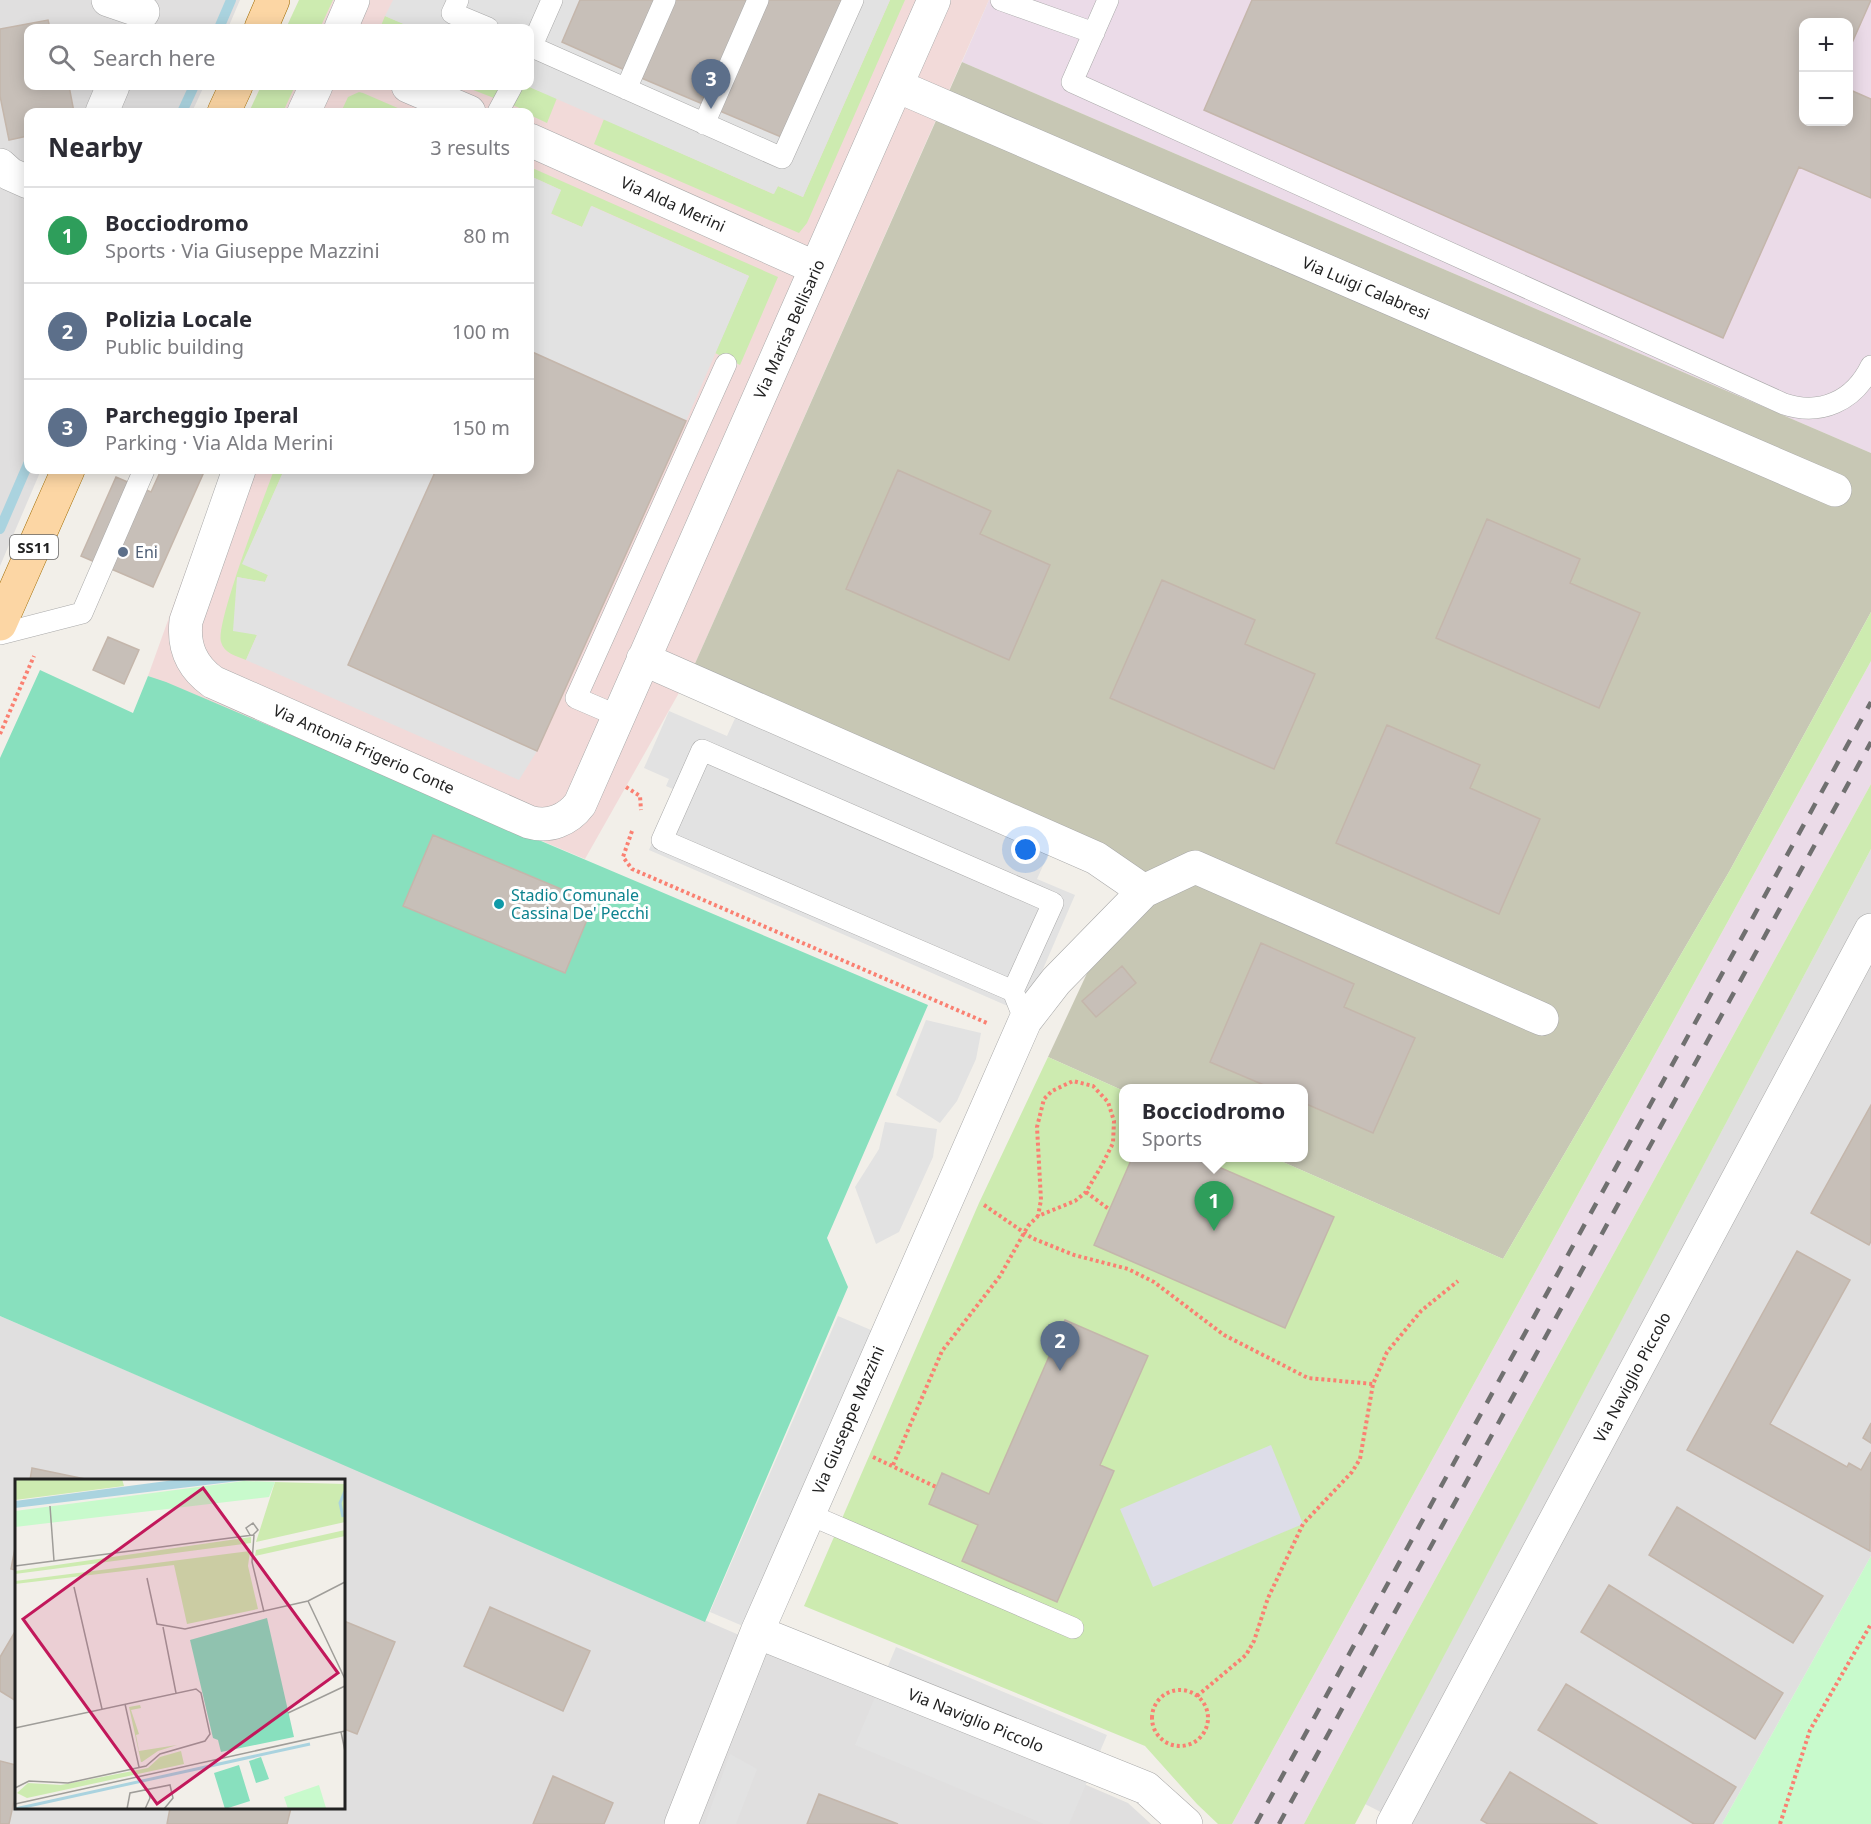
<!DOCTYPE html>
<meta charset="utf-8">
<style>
body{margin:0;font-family:"Noto Sans",sans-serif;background:#f2f2f3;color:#2b2b33}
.controls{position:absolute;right:18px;top:18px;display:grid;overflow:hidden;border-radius:12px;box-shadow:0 3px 15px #0003}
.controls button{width:54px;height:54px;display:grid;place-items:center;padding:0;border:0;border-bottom:2px solid #e1e1e2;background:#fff;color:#2b2b33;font:30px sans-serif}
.you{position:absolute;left:1026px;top:850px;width:21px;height:21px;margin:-15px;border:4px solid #fff;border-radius:50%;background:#1a73e8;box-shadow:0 0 0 9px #1a73e833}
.badge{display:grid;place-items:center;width:39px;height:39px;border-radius:50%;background:#db2777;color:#fff;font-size:20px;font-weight:700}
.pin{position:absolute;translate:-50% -50px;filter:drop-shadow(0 2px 3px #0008)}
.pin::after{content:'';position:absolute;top:32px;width:21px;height:18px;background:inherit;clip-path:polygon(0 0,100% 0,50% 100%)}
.popup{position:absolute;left:1119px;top:1084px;width:189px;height:78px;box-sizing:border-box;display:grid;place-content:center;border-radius:12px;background:#fff;filter:drop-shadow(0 2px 4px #0005);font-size:20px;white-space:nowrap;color:#7c7c81}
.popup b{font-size:22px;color:#2b2b33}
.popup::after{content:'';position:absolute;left:50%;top:100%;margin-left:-12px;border:12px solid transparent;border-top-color:#fff}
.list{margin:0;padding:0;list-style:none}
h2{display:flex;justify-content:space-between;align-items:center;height:78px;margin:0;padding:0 24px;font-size:26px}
h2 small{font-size:20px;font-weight:400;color:#7c7c81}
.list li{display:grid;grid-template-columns:39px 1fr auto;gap:18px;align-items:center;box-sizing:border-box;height:96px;padding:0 24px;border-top:2px solid #e1e1e2}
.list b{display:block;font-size:22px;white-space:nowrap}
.list p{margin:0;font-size:20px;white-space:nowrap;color:#7c7c81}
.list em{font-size:20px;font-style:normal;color:#7c7c81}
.icon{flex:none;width:33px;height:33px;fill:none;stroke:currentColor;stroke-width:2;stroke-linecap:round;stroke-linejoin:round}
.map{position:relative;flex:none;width:1871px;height:1824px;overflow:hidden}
.search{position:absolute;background:#fff;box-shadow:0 3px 15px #0003;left:24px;top:24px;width:510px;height:66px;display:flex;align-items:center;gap:15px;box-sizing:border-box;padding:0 21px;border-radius:12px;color:#7c7c81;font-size:22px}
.panel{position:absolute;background:#fff;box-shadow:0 3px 15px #0003;left:24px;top:108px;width:510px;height:366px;border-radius:12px}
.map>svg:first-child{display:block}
.residential{fill:#e0dfdf;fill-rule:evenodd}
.commercial{fill:#f2dad9}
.industrial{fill:#ebdbe8;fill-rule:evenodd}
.construction{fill:#c7c7b4}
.grass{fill:#cdebb0}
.park{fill:#c8facc}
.pitch{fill:#88e0be}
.parking{fill:#e2e2e2}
.plaza{fill:#dddde8}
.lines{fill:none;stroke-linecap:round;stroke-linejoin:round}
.stream{stroke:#aad3df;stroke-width:10}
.building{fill:#c7bfb8;stroke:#c4b6ab;stroke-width:1.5}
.lane-casing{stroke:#a9a9a9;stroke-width:22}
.street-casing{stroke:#a9a9a9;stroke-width:34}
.primary-casing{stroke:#a06b00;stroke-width:34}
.path{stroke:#fa8072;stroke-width:4;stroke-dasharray:3 3;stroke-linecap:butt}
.lane{stroke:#fff;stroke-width:21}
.street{stroke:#fff;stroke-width:33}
.primary{stroke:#fcd6a4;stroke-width:33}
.rail{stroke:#707070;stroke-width:4.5;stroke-dasharray:12 12;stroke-linecap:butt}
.service-dot{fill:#5c6f8a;stroke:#fff;stroke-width:2}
.culture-dot{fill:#0f9aa8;stroke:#fff;stroke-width:2}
.labels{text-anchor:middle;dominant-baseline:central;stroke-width:6;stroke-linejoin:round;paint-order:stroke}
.shield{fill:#fff;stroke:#646464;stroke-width:1.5}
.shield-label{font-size:15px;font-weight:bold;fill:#222}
.street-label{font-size:16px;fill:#222;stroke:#fff}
.service-label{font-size:16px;fill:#4e5e75;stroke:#fff;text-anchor:start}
.culture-label{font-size:16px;fill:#0d838f;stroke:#fff;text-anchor:start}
.inset-river{fill:none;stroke:#aad3df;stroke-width:3}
.inset-road{fill:none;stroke:#9f9d99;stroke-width:1.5}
.view{fill:#c2185b;fill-opacity:0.15;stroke:#c2185b;stroke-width:3}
.inset-edge{fill:none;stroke:#222;stroke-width:3}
</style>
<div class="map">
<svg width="1871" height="1824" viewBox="0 0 1871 1824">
<rect width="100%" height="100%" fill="#f2efe9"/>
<path class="residential" d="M 0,0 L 240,0 L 228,28 L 28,28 L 28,86 L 204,86 L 192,112 L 28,112 L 28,470 L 41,470 L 0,566 Z
M 1871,849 L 1871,1556 L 1722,1824 L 1404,1824 L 1365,1804 Z
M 0,1316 L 1128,1803 L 1151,1824 L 0,1824 ZM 16,1480 L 344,1480 L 344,1808 L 16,1808 Z"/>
<path class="commercial" d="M 319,0 L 989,0 L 693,668 L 585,859 L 148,676 L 222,470 L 530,470 L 530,112 L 268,112 L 281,86 L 530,86 L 530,28 L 306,28 Z"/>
<path class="industrial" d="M 989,0 L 1871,0 L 1871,453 L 962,62 ZM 1804,22 L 1848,22 L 1848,122 L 1804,122 Z
M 1871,661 L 1871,784 L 1385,1671 L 1304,1824 L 1232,1824 Z"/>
<path class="construction" d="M 962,62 L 1871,453 L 1871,612 L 1729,872 L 1503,1259 L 1274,1158 L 1304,1158 L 1304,1088 L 1124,1088 L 1124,1091 L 1048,1057 L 1137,866 L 693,668 Z"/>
<path class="grass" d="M 299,0 L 333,0 L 320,28 L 286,28 Z
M 890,0 L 905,0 L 807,223 L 799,233 L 594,144 L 604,119 L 773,194 L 778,186 L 803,197 Z
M 385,16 L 409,26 L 408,28 L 380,28 Z
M 261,86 L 295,86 L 283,112 L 249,112 Z
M 463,86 L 527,86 L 557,98 L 547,123 L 530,115 L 530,112 Z
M 359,92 L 363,93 L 407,112 L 341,112 L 348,97 Z
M 530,167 L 778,277 L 740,365 L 715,353 L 749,276 L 592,206 L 582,227 L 550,213 L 561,190 L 530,176 Z
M 274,470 L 284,470 L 243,563 L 268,575 L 265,582 L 237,577 L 253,633 L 257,635 L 246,660 C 236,656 224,653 221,642 C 215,624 265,495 274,470 Z
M 1871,612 L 1871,661 L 1232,1824 L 1218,1824 L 1197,1804 L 1145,1746 L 804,1606 L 979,1203 L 1048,1057 L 1124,1091 L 1124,1158 L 1274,1158 L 1503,1259 L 1729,872 Z
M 1871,784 L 1871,849 L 1355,1824 L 1304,1824 L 1385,1671 Z"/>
<path class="park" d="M 1871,1556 L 1871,1824 L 1722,1824 Z"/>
<path class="pitch" d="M 40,670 L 133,713 L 148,676 L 166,682 L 928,1005 L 827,1238 L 848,1287 L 705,1622 L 0,1316 L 0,758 Z"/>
<path class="parking" d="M 393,0 L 890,0 L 803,197 L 778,186 L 774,194 L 527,86 L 530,86 L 530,28 L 408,28 L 408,26 L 385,16 Z
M 530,176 L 561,190 L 551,214 L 582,227 L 591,206 L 749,276 L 686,421 L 530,351 Z
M 284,470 L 436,470 L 348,665 L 537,751 L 519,780 L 246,660 L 257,635 L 233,631 L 237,577 L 265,582 L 268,575 L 242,564 Z
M 669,711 L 727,736 L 737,714 L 1050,850 L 1037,879 L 1075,895 L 1024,1013 L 649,850 L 675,790 L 666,786 L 669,779 L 644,768 Z
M 926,1020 L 981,1033 L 976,1059 L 957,1101 L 940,1123 L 896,1095 Z
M 885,1122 L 937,1129 L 933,1157 L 899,1232 L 876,1244 L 855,1187 L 879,1149 Z
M 838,1316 L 885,1336 L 757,1632 L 710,1612 Z
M 896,1647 L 1107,1735 L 1069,1824 L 1044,1824 L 855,1745 Z
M 730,1754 L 757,1769 L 736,1824 L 705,1824 Z"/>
<path class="plaza" d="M 1271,1445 L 1303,1524 L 1153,1587 L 1120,1509 Z"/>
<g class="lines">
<path class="stream" d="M 219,28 L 231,0
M 182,112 L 194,86
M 0,529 L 28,464"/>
</g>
<path class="building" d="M 580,0 L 658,0 L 627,71 L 562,42 Z
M 673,0 L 751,0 L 705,105 L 639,77 Z
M 769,0 L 847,0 L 786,139 L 720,111 Z
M 1252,0 L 1871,0 L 1848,52 L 1848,22 L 1804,22 L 1804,122 L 1848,122 L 1848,89 L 1871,99 L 1871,198 L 1799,167 L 1723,338 L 1204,110 Z
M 48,20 L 50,28 L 28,28 L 28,86 L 69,86 L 74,112 L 28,112 L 28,136 L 9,140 L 0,96 L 0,29 Z
M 530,351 L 686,421 L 537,751 L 348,665 L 436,470 L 530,470 Z
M 161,470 L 204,472 L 153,587 L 81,556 L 116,477 L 151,492 Z
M 898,470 L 991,511 L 980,534 L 1050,565 L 1009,660 L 846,589 Z
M 1487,519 L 1580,559 L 1570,583 L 1640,613 L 1599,708 L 1436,638 Z
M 1162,580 L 1255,620 L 1245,644 L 1315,674 L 1274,769 L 1110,698 Z
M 108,637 L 139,650 L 124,684 L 93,670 Z
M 1387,725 L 1480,765 L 1470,788 L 1540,819 L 1499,914 L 1336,843 Z
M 433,835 L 594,903 L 565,973 L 403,906 Z
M 1261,943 L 1354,984 L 1344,1007 L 1415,1038 L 1373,1133 L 1304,1103 L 1304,1088 L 1271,1088 L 1210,1062 Z
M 1122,966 L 1136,983 L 1096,1017 L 1082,1001 Z
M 1871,1105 L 1871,1241 L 1869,1245 L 1811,1213 Z
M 1132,1158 L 1198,1158 L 1334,1217 L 1285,1328 L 1094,1245 Z
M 1797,1251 L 1850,1280 L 1770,1424 L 1847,1467 L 1849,1463 L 1861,1470 L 1871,1452 L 1870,1551 L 1687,1450 Z
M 1065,1320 L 1148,1356 L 1100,1465 L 1114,1471 L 1057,1602 L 962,1561 L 978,1525 L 929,1504 L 942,1473 L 989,1494 Z
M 1871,1423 L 1871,1443 L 1863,1438 Z
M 32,1468 L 90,1480 L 30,1480 Z
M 1677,1507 L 1823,1596 L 1793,1643 L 1649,1555 Z
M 16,1543 L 16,1570 L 11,1569 Z
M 1609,1585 L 1783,1693 L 1755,1739 L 1581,1632 Z
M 490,1607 L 590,1651 L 563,1711 L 464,1666 Z
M 344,1621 L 395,1642 L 357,1734 L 344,1729 Z
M 16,1630 L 16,1701 L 0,1691 L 0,1657 Z
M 1566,1684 L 1736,1787 L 1713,1824 L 1694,1824 L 1538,1730 Z
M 0,1761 L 16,1765 L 16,1792 L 9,1824 L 0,1824 Z
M 1510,1772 L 1597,1824 L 1488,1824 L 1481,1820 Z
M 553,1776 L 613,1803 L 604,1824 L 533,1824 Z
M 819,1794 L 898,1824 L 807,1824 Z
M 170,1808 L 291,1808 L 287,1824 L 167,1824 Z"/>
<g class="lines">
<defs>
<path id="lane" d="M 458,0 L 452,13 L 488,28
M 1001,0 L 1094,33
M 1108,0 L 1072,82 L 1784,404 C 1821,416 1854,401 1871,366
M 530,46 L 782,158 L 853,0
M 530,50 L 552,0
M 626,89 L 665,0
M 498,112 L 512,86
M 704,124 L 758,0
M 0,634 L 82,613 L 144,470
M 618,716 L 576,698 L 726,364
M 1013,991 L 1053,903 L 702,750 L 662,840 L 1013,991 L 1025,1021
M 808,1514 L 1073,1628"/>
<path id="street" d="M 108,0 L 143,12
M 341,28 L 353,0
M 408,86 L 469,112
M 897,86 L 1835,490
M 102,112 L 113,86
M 304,112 L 316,86
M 530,140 L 816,268
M 0,165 L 10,174 L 28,182
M 239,470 L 186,621 C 183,647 192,667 213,682 L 529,822 C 549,828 568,820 580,804 L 934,0
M 643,659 L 1096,858 L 1144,891
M 757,1632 L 1146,1788 L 1186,1824
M 681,1824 L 757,1632 L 1025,1021 L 1056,981 L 1144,891 L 1195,867 L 1542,1019
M 1393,1824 L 1871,930"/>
<path id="primary" d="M 261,28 L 273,0
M 224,112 L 236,86
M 0,624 L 68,470"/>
</defs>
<use href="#lane" class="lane-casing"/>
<use href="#street" class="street-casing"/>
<use href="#primary" class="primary-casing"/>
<path class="path" d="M 0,734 L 34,656
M 626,787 L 640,796 L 641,810
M 632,831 L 623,857 L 632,869 L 987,1023
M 1086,1192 L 1110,1210
M 984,1205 L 1032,1238 L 1074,1255 L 1128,1269 L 1154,1282 L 1224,1335 L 1308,1378 L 1373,1384
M 873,1457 L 936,1487
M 893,1465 L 942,1351 L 1000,1276 L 1028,1226 L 1038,1216 L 1075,1201 L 1086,1192 L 1102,1165 L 1113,1143 L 1114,1121 L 1108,1102 L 1093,1086 L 1073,1081 L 1052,1091 L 1044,1099 L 1037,1127 L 1041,1200 L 1038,1216
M1152 1718a28 28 0 1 1 56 0a28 28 0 1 1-56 0Z
M 1197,1696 L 1246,1655 L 1254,1641 L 1268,1598 L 1303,1524 L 1352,1472 L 1360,1459 L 1373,1384 L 1387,1352 L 1421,1311 L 1458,1281
M 1780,1824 L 1810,1730 L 1871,1624"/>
<use href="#lane" class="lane"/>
<use href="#street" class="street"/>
<use href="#primary" class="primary"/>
<path class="rail" d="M 1256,1824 L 1871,702
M 1279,1824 L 1871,742"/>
</g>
<circle class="service-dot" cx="123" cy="552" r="6"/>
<circle class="culture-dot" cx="499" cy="904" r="6"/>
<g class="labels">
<rect class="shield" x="10" y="535" width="48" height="24" rx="4.5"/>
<g class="shield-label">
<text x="34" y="547">SS11</text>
</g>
<g class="street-label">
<text transform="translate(673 204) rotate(24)">Via Alda Merini</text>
<text transform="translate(1366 288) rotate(23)">Via Luigi Calabresi</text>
<text transform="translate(789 329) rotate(-66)">Via Marisa Bellisario</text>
<text transform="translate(364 749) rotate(24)">Via Antonia Frigerio Conte</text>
<text transform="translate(1632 1377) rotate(-62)">Via Naviglio Piccolo</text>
<text transform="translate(848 1420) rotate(-67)">Via Giuseppe Mazzini</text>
<text transform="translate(976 1720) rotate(22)">Via Naviglio Piccolo</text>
</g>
<g class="service-label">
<text x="135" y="552">Eni</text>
</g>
<g class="culture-label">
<text x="511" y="895">Stadio Comunale<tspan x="511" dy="18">Cassina De' Pecchi</tspan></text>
</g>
</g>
<g transform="translate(15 1479)">
<rect width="330" height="330" fill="#f2efe9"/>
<path d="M 0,0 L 107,0 L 109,7 L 0,21 ZM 260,3 L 330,5 L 330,43 L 241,63 ZM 330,51 L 330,57 L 240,77 L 241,71 ZM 236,58 L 236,64 L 0,95 L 0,92 ZM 235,72 L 233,87 L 243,130 L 172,145 L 159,86 L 0,105 L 0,102 ZM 125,226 L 126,229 L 116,231 L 124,255 L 121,256 L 124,272 L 162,266 L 143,272 L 127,283 L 126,283 L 114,228 ZM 166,272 L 169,285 L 12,319 L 2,314 L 13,304 L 46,306 L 133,289 L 145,278 Z" fill="#cdebb0"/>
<path d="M 229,2 L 260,3 L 254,18 L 0,48 L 0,32 ZM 304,306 L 311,329 L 273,330 L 269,318 Z" fill="#c8facc"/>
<path d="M 252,139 L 279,258 L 206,273 L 203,261 L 198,259 L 175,161 ZM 246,278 L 254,300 L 241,304 L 234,282 ZM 224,286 L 235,322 L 210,330 L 199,294 Z" fill="#88e0be"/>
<path d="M 167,0 L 330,0 L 232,1 L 0,29 L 0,22 Z" fill="#aad3df"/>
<path class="inset-river" d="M 328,38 L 325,24 L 330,12M 0,330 L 295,265"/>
<path class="inset-road" d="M 35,27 L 39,82M 239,56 L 237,83 L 249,133M 0,87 L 238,56 L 243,51 L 238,44 L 231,49 L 235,56M 132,99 L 142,145 L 170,150 L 293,122 L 330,103M 59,108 L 87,230M 293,122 L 330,200M 148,148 L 161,214M 110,225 L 124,288M 273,234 L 330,207M 0,249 L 181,210 L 186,214 L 195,255 L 190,262 L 145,275 L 131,287 L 53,304 L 14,302 L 0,309M 326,253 L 330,272M 0,325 L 330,252M 112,330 L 115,314 L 155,306 L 158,319 L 149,330M 130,330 L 135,319 L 133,310"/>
<path class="view" d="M 188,9 L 323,194 L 142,325 L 8,140 Z"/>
<rect width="330" height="330" class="inset-edge"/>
</g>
</svg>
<div class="controls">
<button>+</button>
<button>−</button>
</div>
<div class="you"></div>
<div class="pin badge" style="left:1214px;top:1231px;background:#2e9e5b">1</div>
<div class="popup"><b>Bocciodromo</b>Sports</div>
<div class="pin badge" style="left:1060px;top:1371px;background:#5c6f8a">2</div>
<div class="pin badge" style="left:711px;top:109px;background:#5c6f8a">3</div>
<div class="search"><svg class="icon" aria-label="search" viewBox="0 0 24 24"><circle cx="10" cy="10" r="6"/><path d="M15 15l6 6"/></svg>Search here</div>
<section class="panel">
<h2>Nearby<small>3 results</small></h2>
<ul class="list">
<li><span class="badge" style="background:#2e9e5b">1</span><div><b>Bocciodromo</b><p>Sports · Via Giuseppe Mazzini</p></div><em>80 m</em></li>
<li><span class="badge" style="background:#5c6f8a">2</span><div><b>Polizia Locale</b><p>Public building</p></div><em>100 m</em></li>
<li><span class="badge" style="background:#5c6f8a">3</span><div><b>Parcheggio Iperal</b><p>Parking · Via Alda Merini</p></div><em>150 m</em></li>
</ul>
</section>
</div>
